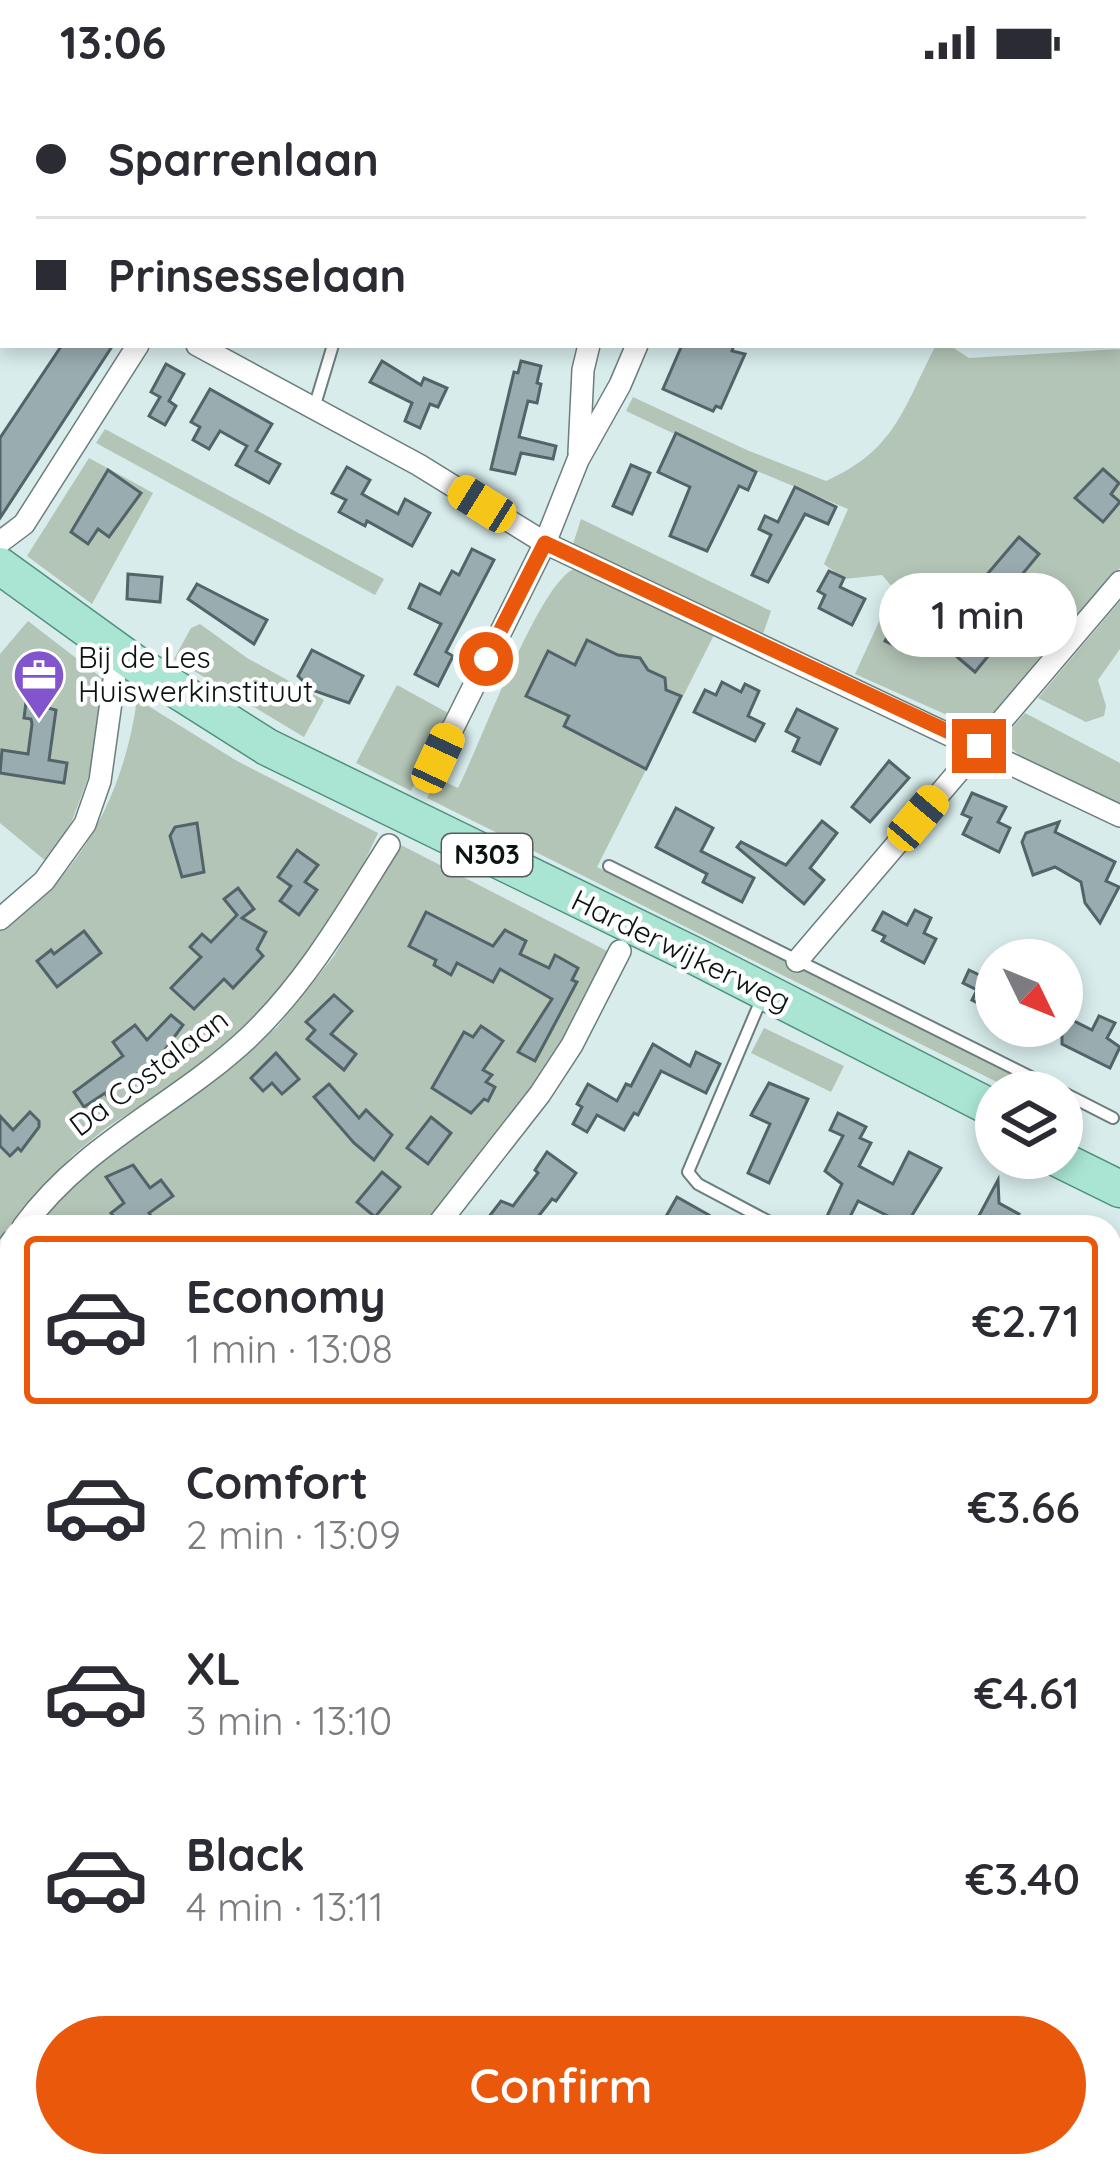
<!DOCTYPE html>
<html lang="en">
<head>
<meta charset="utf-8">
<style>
  body { margin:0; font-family:Quicksand,sans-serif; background:#f2f2f3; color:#2b2b33; height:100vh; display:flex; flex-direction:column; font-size:45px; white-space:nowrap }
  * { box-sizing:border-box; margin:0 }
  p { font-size:39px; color:#7c7c81 }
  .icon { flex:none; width:66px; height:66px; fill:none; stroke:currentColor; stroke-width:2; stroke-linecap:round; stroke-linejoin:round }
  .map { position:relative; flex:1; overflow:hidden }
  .sheet { position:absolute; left:0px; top:1131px; width:1122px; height:963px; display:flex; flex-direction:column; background:#fff; border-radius:36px 36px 0 0; box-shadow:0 6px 18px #0003 }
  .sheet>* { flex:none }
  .banner { position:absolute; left:0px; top:0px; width:1122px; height:264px; box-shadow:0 6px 18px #0003; display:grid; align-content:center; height:264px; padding:0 36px; background:#fff }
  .needle { width:78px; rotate:133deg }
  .tools { position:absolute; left:975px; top:855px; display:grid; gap:24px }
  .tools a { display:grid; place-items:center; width:108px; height:108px; border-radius:50%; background:#fff; box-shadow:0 6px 18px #0003; font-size:60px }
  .end { position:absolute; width:54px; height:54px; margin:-27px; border:15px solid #ea580c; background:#fff; box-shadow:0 0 0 6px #fff }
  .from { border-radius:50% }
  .bubble { position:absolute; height:84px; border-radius:42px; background:#fff; box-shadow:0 6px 18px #0003; font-size:39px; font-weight:600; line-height:84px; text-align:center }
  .car { position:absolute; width:36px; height:72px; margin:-36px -18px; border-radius:15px; box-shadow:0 0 9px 3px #0007; background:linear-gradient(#f5c518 24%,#345 0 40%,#f5c518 0 76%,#345 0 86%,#f5c518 0) }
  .banner b { display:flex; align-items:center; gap:42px; height:114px; font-size:45px }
  .banner b+b { border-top:3px solid #e1e1e2 }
  .banner i { width:30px; height:30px; background:#2b2b33 }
  ul { padding:21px 0 0; list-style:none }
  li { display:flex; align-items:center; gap:36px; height:168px; margin:0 24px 18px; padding:0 12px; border:6px solid transparent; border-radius:12px }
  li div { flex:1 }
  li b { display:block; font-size:45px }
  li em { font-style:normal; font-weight:600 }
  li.current { border-color:#ea580c }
  li>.icon { width:108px; height:108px; stroke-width:1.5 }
  .primary-button { display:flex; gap:24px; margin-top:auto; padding:24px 36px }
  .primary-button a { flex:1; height:138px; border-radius:72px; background:#ea580c; color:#fff; font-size:48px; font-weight:600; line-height:138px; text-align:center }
  .status { display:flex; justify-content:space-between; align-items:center; height:84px; padding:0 60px; background:#fff; direction:ltr }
  .status svg { height:33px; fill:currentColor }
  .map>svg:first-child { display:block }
  .green { fill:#b3c5b6 }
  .building { fill:#99acb0; stroke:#536469; stroke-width:3 }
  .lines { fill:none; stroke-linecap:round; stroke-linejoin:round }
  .lane-casing { stroke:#6b7e7d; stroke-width:14 }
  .street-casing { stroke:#6b7e7d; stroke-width:24 }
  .primary-casing { stroke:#4e907c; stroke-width:39 }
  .lane { stroke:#fff; stroke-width:10 }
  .street { stroke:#fff; stroke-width:21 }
  .primary { stroke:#aae5d3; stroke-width:36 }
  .route { stroke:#ea580c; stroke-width:15 }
  .labels { text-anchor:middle; stroke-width:9; stroke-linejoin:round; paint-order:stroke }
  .shield { fill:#fff; stroke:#555a5a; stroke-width:3 }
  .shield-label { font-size:27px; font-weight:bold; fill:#0c1313 }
  .poi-label { font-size:30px; fill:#0c1313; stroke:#fff; text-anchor:start }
  .street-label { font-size:30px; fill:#0c1313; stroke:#fff }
</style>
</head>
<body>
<div class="status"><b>13:06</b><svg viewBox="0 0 49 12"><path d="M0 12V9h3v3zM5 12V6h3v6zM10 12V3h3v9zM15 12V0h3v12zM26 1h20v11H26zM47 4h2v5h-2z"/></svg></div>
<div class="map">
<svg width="1120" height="2092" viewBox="0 0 1120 2092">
  <rect width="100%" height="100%" fill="#d7eceb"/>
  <!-- green -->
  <g class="green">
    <path d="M936,261h13l20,13 151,-9v219l-137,163 -128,-57 39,-85 -12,-14 -38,4 -20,-15 24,-55 -127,-53 -95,-45 7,-14 116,54 77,30c70,-31 77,-73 110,-136z"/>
    <polygon points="105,345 384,495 375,511 96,359"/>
    <polygon points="89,374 153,409 92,520 27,472"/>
    <polygon points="581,435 771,527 763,550 573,460"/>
    <path d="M574,485l140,66 -117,232 450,225h-30l-590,-294 10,-20 21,10c21,-41 81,-205 116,-219z"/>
    <polygon points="1120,517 1120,565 1098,596 1106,622 1104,632 1086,638 1038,614"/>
    <polygon points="28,537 102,594 98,667 72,737 47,778 0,739 0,570"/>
    <polygon points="200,540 247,574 324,616 304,653 174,575 191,544"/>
    <polygon points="397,601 450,630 411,707 356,679"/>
    <path d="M137,615l100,62 141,72 -21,45 -54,83 -43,51 -59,54 -95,62 -33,27 -73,84v-310c80,-48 125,-138 137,-230z"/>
    <polygon points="1025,629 1120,679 1120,721 1019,671 1002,656"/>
    <polygon points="399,760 611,869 565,960 427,1143 34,1143 89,1081 198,1007 277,943 334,872"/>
    <polygon points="764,944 844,982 831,1008 751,969"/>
    <polygon points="12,1173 12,1319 0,1312 0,1190"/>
    <polygon points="0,1334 12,1340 12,1645 0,1638"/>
    <polygon points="0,1942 12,1949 12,2082 438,2082 514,2092 0,2092"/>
    <polygon points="1120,2068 1120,2092 909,2092 1023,2082 1110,2082 1110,2069"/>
  </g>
  <!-- building -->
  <g class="building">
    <polygon points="62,261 113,261 0,434 0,354"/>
    <polygon points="682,261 734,261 732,267 745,270 721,324 716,322 713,327 663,305"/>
    <polygon points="382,277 421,301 424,294 447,304 438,323 430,320 420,344 405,337 412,319 370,298"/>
    <polygon points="521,277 541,282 537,299 541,300 537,319 528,317 519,353 556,362 553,375 521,369 515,390 491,385 514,288 518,289"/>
    <polygon points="166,280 184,290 169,317 176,322 165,341 149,332 160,313 151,308"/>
    <polygon points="210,305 272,340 256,367 280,380 269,399 236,381 247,362 220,347 209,365 193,356 200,343 191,338"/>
    <polygon points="676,349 756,388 748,406 739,402 707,467 670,452 690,403 658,388"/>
    <polygon points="631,381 650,389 632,430 613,422"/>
    <polygon points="347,383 370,396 362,410 398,430 405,415 430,429 412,462 367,437 365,442 339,428 346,416 332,409"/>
    <polygon points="1103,385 1119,399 1111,410 1120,418 1103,438 1075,414"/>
    <polygon points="108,386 141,409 109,453 98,445 88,460 71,448"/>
    <polygon points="795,403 836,423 828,440 805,430 768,498 752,491 771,451 759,445 765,432 778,438"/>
    <polygon points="1019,453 1039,470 1015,499 1025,507 992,545 1003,554 975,588 955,571 982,538 973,530 990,511 978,501"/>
    <polygon points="472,465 494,476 446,568 453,572 438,602 415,590 441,540 409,524 420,500 440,510 452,487 459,491"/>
    <polygon points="829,487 844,494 840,503 865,515 852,541 819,524 825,511 818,507"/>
    <polygon points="128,490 162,493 160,518 127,515"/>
    <polygon points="197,500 267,536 254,560 188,515"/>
    <polygon points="913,535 927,542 913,570 885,557 896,536 910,542"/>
    <polygon points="587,556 618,571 640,574 648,586 665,594 666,606 681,612 646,685 564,642 569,632 526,612 548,567 575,581"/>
    <polygon points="312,566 363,592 349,619 312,606 298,592"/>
    <polygon points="722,598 741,608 745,600 759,607 748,632 764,640 755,657 694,628 705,606 716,611"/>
    <polygon points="26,618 56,626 49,676 67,679 64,699 0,689 2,666 28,670 32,640 31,635 24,634"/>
    <polygon points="797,625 837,645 820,680 793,667 799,654 786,647"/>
    <polygon points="889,677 909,694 870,738 852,723"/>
    <polygon points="972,709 1006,723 998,738 1010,744 999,768 963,750 971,734 962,730"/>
    <polygon points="676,724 713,744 701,767 754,794 742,818 703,798 707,790 656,763"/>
    <polygon points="822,737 837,749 810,784 824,796 804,820 737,763 741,758 786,781"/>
    <polygon points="1059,738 1055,748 1115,778 1106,797 1119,803 1100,839 1085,819 1081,798 1055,783 1033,791 1022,758 1026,749"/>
    <polygon points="197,739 204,788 182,793 170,752 175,743"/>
    <polygon points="297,766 318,781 305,798 317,806 299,831 280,817 291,802 278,793"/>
    <polygon points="238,804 254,825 242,834 266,848 257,865 263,872 233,904 224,895 194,925 171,904 201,873 190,863 202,850 211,858 237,831 224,815"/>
    <polygon points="915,826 931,834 924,849 936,855 924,879 882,857 885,852 873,846 883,828 907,841"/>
    <polygon points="426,828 493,862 505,846 526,857 520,870 549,884 555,871 578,884 572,896 577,898 535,977 518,968 552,915 500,885 493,898 457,879 451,891 434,881 436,876 409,862"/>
    <polygon points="84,847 101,869 57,903 37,877 51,866 54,870"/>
    <polygon points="969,886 996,899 996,928 972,916 977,906 963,899"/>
    <polygon points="334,911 352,927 331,950 356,970 344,986 307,955 315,946 306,938"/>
    <polygon points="171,931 183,941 159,974 107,1012 105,1009 84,1023 74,1008 123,972 113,958 135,941 147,956"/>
    <polygon points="1062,931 1092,946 1099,932 1115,939 1107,954 1120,963 1110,984 1062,960"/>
    <polygon points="481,942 503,957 483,986 492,991 486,998 495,1003 488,1017 484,1015 471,1029 432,1004 464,948 473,953"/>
    <polygon points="653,960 690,982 696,968 720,980 706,1009 661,987 638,1031 634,1029 624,1046 597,1031 587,1048 573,1040 582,1023 577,1020 588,1000 617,1017 626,1000 631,1002"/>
    <polygon points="276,969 299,995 282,1010 272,999 263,1007 251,994"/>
    <polygon points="769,999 808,1015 769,1099 748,1089 770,1040 751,1031"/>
    <polygon points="329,1000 359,1034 366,1026 392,1051 374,1076 354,1059 314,1013"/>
    <polygon points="30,1028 39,1037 39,1043 21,1067 18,1064 10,1072 0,1062 0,1032 13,1046"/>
    <polygon points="838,1029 866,1043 860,1054 871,1059 859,1082 893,1100 909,1068 941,1084 906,1141 858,1117 845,1143 822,1143 842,1100 825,1087 843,1052 830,1046"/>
    <polygon points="431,1033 451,1049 428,1080 407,1064"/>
    <polygon points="547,1068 576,1089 556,1117 552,1115 530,1143 481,1143 501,1117 513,1122 538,1089 535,1086"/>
    <polygon points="133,1081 150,1104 161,1096 173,1112 149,1129 159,1143 121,1143 111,1129 124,1119 106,1093"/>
    <polygon points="382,1088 400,1103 375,1133 357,1118"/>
    <polygon points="998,1096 999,1119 1019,1130 1013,1143 973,1143"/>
    <polygon points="677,1113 709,1131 703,1143 660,1143"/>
  </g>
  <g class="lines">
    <!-- lane casing -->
    <g class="lane-casing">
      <g id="lane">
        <polyline points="314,324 333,261"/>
        <polyline points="609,782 1061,1008"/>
        <polyline points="758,923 688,1088 698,1100 779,1143"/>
        <polyline points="1062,1008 1113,1034"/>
      </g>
    </g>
    <!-- street casing -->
    <g class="street-casing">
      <g id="street">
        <polyline points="209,0 209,3"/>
        <polyline points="653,3 654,0"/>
        <polyline points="0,11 3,14"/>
        <polyline points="1119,79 1120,79"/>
        <polyline points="0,104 3,91"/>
        <polyline points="1119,248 1120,248"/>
        <polyline points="197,261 419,381 545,459 1120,732"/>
        <polyline points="579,369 583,286 589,261"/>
        <polyline points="0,458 24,440 138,261"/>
        <polyline points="438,674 545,459 578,376 620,301 637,261"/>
        <polyline points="0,835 44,797 85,740 100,697 116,582"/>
        <polyline points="797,877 1120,498"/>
        <path d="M23,1143c61,-84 151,-120 225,-189 59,-56 98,-125 141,-193"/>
        <polyline points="436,1143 540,1010 572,961 620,867"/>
        <polyline points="0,1174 12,1157"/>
        <polyline points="0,1320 12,1326"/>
        <polyline points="1110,1555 1120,1529"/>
        <polyline points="0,1644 12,1651"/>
        <polyline points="1110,1861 1120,1863"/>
        <polyline points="0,1931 12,1937"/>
        <polyline points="1110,2062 1120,2061"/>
        <polyline points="508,2082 611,2090 760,2092"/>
        <polyline points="802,2092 914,2082"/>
      </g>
    </g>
    <!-- primary casing -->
    <g class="primary-casing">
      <g id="primary">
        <polyline points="0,482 133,578 267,663 693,871 996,1026"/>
        <polyline points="1057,1074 1120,1105"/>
      </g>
    </g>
    <!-- lane -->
    <use href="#lane" class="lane"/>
    <!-- street -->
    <use href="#street" class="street"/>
    <!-- primary -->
    <use href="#primary" class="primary"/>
  </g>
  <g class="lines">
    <!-- route -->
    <polyline class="route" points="486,575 545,459 979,662"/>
  </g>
  <!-- icons -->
  <defs>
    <g id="office-pin" transform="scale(2.7)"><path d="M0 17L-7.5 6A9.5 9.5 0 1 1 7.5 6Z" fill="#8254cd" stroke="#fff"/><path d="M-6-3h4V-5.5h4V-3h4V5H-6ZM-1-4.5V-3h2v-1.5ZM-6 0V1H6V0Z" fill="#fff"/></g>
  </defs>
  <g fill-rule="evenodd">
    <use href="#office-pin" x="39" y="591"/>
  </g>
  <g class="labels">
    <!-- shield labels -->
    <rect class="shield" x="442" y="750" width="90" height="42" rx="9"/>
    <g class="shield-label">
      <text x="487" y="780">N303</text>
    </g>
    <!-- poi labels -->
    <g class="poi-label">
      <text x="78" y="584">Bij de Les<tspan x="78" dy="34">Huiswerkinstituut</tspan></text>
    </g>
    <!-- street labels -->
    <g class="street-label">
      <text transform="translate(681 867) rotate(26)" y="10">Harderwijkerweg</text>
      <text transform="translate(149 989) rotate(-37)" y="10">Da Costalaan</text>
    </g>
  </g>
</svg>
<div class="tools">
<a><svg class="needle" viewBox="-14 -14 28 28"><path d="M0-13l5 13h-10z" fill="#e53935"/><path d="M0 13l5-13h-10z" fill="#7c7c81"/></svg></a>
<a><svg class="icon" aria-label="layers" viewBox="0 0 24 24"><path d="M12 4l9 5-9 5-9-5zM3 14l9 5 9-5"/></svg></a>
</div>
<i class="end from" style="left:486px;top:575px"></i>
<i class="end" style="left:979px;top:662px"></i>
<div class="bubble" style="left:879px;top:489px;width:198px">1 min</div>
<i class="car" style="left:482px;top:420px;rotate:302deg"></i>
<i class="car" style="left:438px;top:674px;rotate:25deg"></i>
<i class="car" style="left:918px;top:734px;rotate:40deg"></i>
<div class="banner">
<b><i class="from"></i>Sparrenlaan</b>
<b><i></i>Prinsesselaan</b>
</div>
<section class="sheet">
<ul>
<li class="current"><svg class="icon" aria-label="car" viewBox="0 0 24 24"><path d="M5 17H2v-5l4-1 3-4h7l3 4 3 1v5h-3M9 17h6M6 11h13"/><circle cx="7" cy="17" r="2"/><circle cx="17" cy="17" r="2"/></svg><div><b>Economy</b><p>1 min · 13:08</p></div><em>€2.71</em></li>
<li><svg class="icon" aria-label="car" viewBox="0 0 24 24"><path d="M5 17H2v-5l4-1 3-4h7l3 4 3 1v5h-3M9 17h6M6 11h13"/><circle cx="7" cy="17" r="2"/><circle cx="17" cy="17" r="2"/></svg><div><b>Comfort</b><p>2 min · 13:09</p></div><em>€3.66</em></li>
<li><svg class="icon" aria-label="car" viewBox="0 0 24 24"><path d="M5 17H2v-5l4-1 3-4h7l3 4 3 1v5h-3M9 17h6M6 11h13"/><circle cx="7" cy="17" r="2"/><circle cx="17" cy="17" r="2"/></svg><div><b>XL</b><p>3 min · 13:10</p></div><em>€4.61</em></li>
<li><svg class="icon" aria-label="car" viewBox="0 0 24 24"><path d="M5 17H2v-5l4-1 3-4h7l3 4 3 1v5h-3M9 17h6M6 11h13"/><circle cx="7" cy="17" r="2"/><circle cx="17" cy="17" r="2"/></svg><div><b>Black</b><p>4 min · 13:11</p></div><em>€3.40</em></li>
</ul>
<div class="primary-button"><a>Confirm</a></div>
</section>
</div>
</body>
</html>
